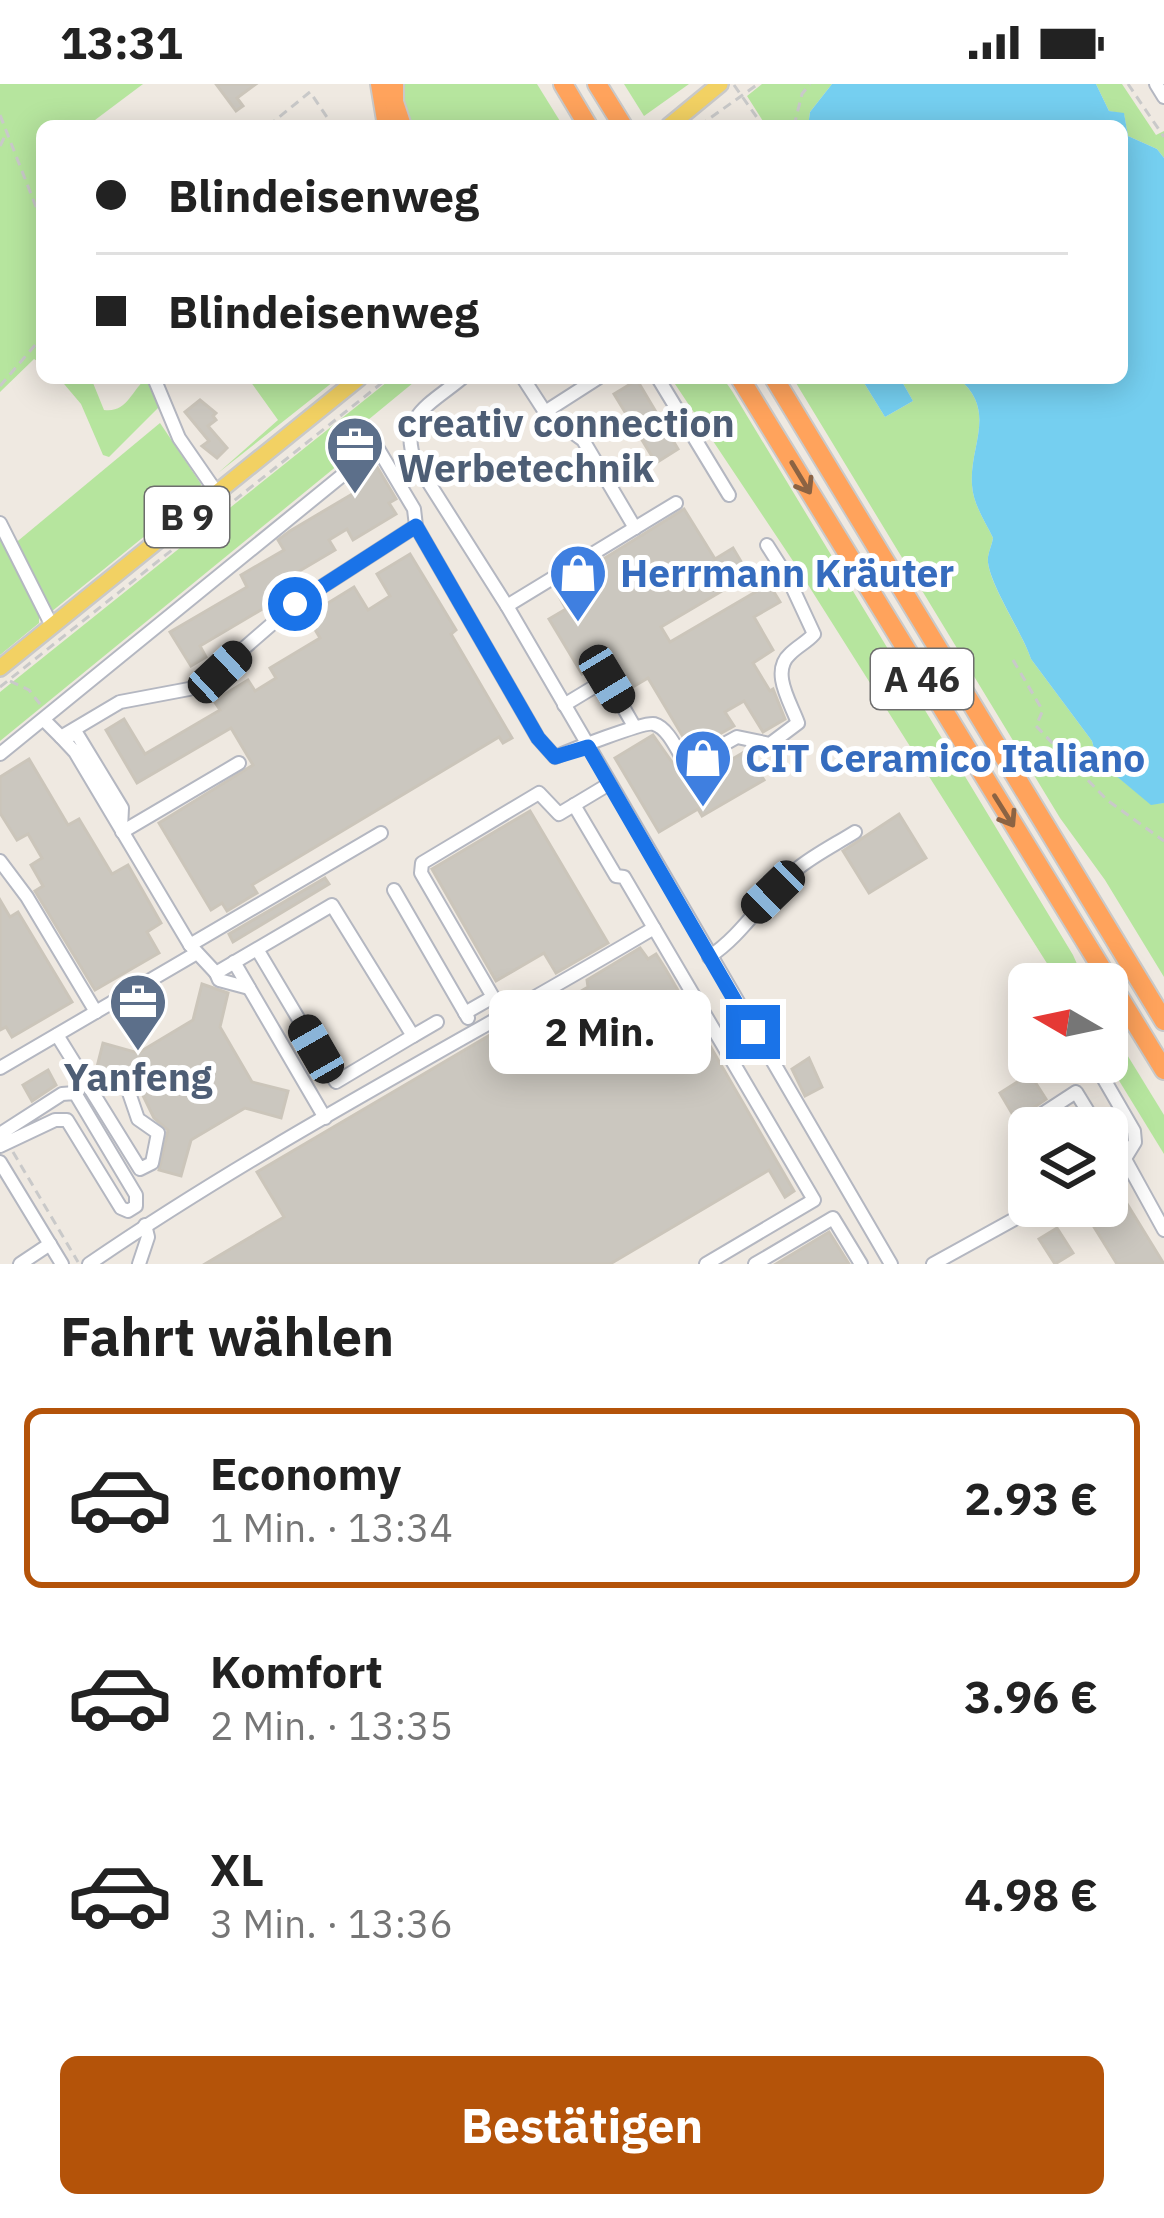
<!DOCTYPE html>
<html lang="de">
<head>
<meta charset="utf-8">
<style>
  body { margin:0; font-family:"IBM Plex Sans",sans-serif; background:#f2f2f2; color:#222; height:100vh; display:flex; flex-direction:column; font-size:45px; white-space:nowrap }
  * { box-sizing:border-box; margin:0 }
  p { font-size:39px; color:#767676 }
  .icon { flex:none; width:66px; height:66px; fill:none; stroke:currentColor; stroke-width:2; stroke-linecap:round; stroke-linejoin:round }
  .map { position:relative; height:1180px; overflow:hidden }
  .details { display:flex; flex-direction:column; background:#fff; flex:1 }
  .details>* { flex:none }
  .guide { position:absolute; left:36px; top:36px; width:1092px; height:264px; border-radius:18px; box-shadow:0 6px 30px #0003; display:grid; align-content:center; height:264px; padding:0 60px; background:#fff }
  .needle { width:78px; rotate:279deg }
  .buttons { position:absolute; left:1008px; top:879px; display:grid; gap:24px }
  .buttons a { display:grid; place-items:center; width:120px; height:120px; border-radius:18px; background:#fff; box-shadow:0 6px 30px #0003; font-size:60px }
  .end { position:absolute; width:54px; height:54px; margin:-27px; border:15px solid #1a73e8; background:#fff; box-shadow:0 0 0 6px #fff }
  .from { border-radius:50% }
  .bubble { position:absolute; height:84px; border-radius:18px; background:#fff; box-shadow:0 6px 30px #0003; font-size:39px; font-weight:800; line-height:84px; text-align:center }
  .car { position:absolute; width:36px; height:72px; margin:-36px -18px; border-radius:15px; box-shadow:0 0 9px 3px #0007; background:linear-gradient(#222 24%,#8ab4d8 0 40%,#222 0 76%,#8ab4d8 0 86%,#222 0) }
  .guide b { display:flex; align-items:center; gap:42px; height:114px; font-size:45px }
  .guide b+b { border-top:3px solid #e0e0e0 }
  .guide i { width:30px; height:30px; background:#222 }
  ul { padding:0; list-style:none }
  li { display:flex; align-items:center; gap:36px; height:180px; margin:0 24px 18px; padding:0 36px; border:6px solid transparent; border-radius:18px }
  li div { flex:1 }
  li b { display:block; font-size:45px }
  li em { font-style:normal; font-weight:800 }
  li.on { border-color:#b45309 }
  li>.icon { width:108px; height:108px; stroke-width:1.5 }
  h2 { padding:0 60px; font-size:54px; line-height:144px }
  .primary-button { display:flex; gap:24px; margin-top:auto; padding:24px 60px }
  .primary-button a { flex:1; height:138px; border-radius:18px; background:#b45309; color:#fff; font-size:48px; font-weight:800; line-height:138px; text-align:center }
  .status { display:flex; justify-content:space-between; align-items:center; height:84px; padding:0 60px; background:#fff; direction:ltr }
  .status svg { height:33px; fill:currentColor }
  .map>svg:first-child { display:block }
  .green { fill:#b6e59e }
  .water { fill:#75cff0 }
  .building { fill:#cbc7bf; stroke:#cbc5ba; stroke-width:3 }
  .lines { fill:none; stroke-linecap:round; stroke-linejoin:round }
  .minor-casing { stroke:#b4b7c1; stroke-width:16 }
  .major-casing { stroke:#c9c9c9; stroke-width:20 }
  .highway-casing { stroke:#c9c9c9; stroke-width:22 }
  .path { stroke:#c9c9c9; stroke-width:3; stroke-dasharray:9 6; stroke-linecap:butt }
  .minor { stroke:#fff; stroke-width:12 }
  .major { stroke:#f2d163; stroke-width:15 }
  .highway { stroke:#ffa35c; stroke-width:18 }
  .oneway { stroke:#8c6343 }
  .route { stroke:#1a73e8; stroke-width:15 }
  .labels { text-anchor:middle; stroke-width:10; stroke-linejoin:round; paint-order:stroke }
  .shield { fill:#fff; stroke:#6d6d6d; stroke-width:3 }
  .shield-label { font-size:36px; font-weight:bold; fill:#2e2e2e }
  .service-label { font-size:39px; font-weight:bold; fill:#4e5e75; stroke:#fff; text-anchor:start }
  .shop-label { font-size:39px; font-weight:bold; fill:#366cbe; stroke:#fff; text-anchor:start }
</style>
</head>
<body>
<div class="status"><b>13:31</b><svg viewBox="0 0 49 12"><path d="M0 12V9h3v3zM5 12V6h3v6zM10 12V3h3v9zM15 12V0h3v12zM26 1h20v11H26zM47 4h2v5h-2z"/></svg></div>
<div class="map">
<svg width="1164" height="1180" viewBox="0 0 1164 1180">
  <rect width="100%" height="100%" fill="#efe9e1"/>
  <!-- green -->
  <g class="green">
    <polygon points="0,0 143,0 87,42 42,42 42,280 34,275 0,308"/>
    <polygon points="403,0 537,0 563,42 410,42 402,17"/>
    <polygon points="624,0 689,0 644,32"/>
    <polygon points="762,0 832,0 810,28 808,42 766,42 747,12"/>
    <polygon points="1096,0 1122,0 1156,51 1164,47 1164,74 1157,65 1128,52 1124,30 1109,27"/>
    <path d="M59,294h32l13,32c24,3 27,-20 43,-32l12,29 -50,50 -6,-2 -22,-51z"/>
    <polygon points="248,294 338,294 218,389 278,336"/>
    <polygon points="392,294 419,294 368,336 376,350 0,657 0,608"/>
    <polygon points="671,294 723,294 732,307 1073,871 1086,900 1060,900 793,477"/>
    <path d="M793,294h68l24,39 28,-16 -13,-23h58c40,33 11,67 14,107 1,19 13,36 21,53 -1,7 -4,12 -5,19 -3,22 36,78 43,102l61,82 5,19 54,44 13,-1v174l-59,-97 -45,-62z"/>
    <polygon points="160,339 201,400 199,408 51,528 13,461"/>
    <polygon points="0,442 39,529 39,539 0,571"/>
    <polygon points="1107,938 1164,1031 1164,1070 1107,977"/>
  </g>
  <!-- water -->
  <g class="water">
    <path d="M832,0h264l13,27 15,2 4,23 29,13 7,9v645l-13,2 -54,-45 -5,-19 -61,-82c-7,-24 -46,-81 -43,-102 1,-7 4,-12 5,-19 -8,-17 -20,-34 -21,-53 -3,-40 26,-74 -14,-107h164v-252h-314l2,-14z"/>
    <polygon points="861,294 900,294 913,317 885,333"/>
  </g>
  <!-- building -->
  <g class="building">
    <polygon points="216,0 256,0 237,14 243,22 236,27"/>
    <polygon points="637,296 678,365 656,379 614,310"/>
    <polygon points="200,316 216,329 213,332 216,336 208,342 227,364 217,374 202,362 209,357 185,328"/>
    <polygon points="376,381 396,415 389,419 396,430 353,456 347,445 329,456 335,466 269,505 276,517 200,562 206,573 191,582 170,548 247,503 241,491 284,466 278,456 290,447 354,409 348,400"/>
    <polygon points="684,425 715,475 733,464 749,491 661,543 670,558 769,500 780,518 754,533 773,566 753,579 770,607 773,605 785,635 763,648 744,617 725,628 734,642 691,666 648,594 626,607 607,575 582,590 549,535 566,525 555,505"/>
    <polygon points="410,470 456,546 451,550 512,654 503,659 499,653 252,801 257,809 227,827 222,819 211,826 159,739 253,681 231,644 137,699 106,646 124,635 145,670 220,626 214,617 248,596 255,607 276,594 270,584 320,554 307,532 354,503 368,526 390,512 377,490"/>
    <polygon points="653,651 688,701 746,667 764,696 702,732 698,725 659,748 615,674"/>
    <polygon points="29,675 68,741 79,735 112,790 128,781 161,839 147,848 159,869 95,906 35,807 43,802 31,781 42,774 28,750 17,756 0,729 0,693"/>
    <polygon points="530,727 608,859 556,889 544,869 496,897 432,785"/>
    <polygon points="899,730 926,774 869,809 843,767"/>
    <polygon points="325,794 329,800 233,858 229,850"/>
    <polygon points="0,816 10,833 18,828 72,918 12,953 6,943 0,946"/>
    <polygon points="640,864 648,875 656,870 665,884 794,1107 785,1113 769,1086 610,1180 205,1180 284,1133 257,1088 519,934 545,979 571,963 549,926 588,903 587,896"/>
    <polygon points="202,900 228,909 220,943 252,998 288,1007 281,1034 245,1024 191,1056 181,1092 159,1086 168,1046 154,1034 134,993 97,983 103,959 138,969 193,936"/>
    <polygon points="809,974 822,1003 805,1012 792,985"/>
    <polygon points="48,986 56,1001 32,1017 23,1001"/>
    <polygon points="1030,990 1046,1015 1016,1036 1000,1009"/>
    <polygon points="1107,1092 1110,1092 1164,1180 1117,1180 1081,1122 1107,1122"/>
    <polygon points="1057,1144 1073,1169 1055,1180 1039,1155"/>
    <polygon points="829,1148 849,1180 776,1180"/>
  </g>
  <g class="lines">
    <!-- minor casing -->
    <g class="minor-casing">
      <g id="minor">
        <polyline points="1156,0 1164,13"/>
        <polyline points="154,294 179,354 217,409"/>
        <path d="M462,294c-31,26 -64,38 -47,83l92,145 384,658"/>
        <polyline points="523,294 545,328 583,356 635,444"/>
        <polyline points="658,294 729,411"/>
        <polyline points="545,328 598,294"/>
        <polyline points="0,439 52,542"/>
        <path d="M416,442l122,212 17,19c14,-6 89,-36 99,-33 14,4 23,26 30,37l6,2 47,-26 33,7 28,-21c-7,-20 -28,-51 -8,-69 8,-8 17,-12 24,-20l-26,-56 -21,-33"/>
        <polyline points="507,522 676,419"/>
        <polyline points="564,621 607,595 634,642"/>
        <path d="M0,670c125,-103 251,-205 377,-307l37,62 2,17 -121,78 -90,78 -16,7 -69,13 -59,35 -18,-18"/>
        <polyline points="574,721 616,792 624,793 654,844"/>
        <polyline points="121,745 122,724 77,650 61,653 75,668 190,861 216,889 332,821 413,952 336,998 257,865"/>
        <polyline points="122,748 239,679"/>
        <polyline points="0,777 27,813 96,928"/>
        <polyline points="394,806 468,934"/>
        <polyline points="190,861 381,749"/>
        <path d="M709,873c35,-23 55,-61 88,-88 17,-14 39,-25 58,-37"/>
        <polyline points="234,878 325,1034"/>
        <polyline points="216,889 219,896 249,904"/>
        <polyline points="1044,893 1048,900"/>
        <polyline points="465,929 493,913 421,789 422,779 539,709 559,730 609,700"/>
        <polyline points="57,951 140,1085 152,1079 158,1049 138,1035 126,1000 81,991"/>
        <polyline points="413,952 437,938"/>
        <polyline points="1094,978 1134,1047 1135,1058 1124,1076"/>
        <polyline points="0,984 195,870"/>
        <polyline points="1034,1044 1030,1038 1076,1008 1098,1044"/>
        <polyline points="0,1050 62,1010 75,1009 136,1111 136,1122 128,1127 121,1124 67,1036 55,1036 0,1062"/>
        <polyline points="1107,1059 1118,1076"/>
        <polyline points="0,1078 62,1180"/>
        <polyline points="1107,1082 1121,1074 1126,1077 1164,1146"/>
        <polyline points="20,1180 50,1160"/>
        <path d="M89,1180c181,-124 377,-224 565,-336l160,272 -108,64"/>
        <polyline points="139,1180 148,1153 145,1141"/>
        <polyline points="755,1180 833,1134 861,1180"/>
        <polyline points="933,1180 1038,1122"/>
      </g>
    </g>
    <!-- major casing -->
    <g class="major-casing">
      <g id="major">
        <polyline points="669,42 720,0"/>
        <polyline points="0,584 359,294"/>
      </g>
    </g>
    <!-- highway casing -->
    <g class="highway-casing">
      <g id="highway">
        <polyline points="380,0 387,42"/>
        <polyline points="394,0 394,18 402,42"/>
        <polyline points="563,0 588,42"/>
        <polyline points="597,0 623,42"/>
        <polyline points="740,294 1164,986"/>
        <polyline points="774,294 1164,937"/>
      </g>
    </g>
    <!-- path -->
    <g class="path">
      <polyline points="1128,0 1164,53"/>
      <polyline points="734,1 763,42"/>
      <polyline points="0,31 42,138"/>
      <polyline points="268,42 310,8 333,42"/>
      <polyline points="699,42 758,0"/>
      <polyline points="794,42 802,10 810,0"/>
      <polyline points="0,62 6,50"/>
      <polyline points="0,302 42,253"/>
      <polyline points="1013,576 1040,622 1042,628 1036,642 1107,716 1164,757"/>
      <polyline points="10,597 29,606 40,620"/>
      <polyline points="0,603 388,294"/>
      <polyline points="13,1068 78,1178"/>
    </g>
    <!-- minor -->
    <use href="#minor" class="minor"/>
    <!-- major -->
    <use href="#major" class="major"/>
    <!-- highway -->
    <use href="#highway" class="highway"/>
  </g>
  <!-- one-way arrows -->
  <defs><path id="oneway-shaft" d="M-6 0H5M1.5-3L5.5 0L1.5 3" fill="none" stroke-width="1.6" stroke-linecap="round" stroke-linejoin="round" transform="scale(3)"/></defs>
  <g class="oneway">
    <use href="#oneway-shaft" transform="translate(801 394) rotate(59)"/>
    <use href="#oneway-shaft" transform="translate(1004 727) rotate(58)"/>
  </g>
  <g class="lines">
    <!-- route -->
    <polyline class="route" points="295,520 416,442 538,654 555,673 588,663 753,948"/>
  </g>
  <!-- icons -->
  <defs>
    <g id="office-pin" transform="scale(3)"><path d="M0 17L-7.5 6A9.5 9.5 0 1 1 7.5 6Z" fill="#5c6f8a" stroke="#fff"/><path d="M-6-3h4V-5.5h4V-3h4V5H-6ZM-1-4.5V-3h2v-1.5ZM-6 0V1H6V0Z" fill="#fff"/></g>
    <g id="shop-pin" transform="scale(3)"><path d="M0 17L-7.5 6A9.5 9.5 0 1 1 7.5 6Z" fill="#3f7fe0" stroke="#fff"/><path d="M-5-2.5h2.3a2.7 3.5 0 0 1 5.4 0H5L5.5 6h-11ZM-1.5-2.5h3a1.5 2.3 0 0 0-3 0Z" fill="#fff"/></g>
  </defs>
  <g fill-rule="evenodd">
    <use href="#office-pin" x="355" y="361"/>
    <use href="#shop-pin" x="578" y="489"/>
    <use href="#shop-pin" x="703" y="674"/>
    <use href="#office-pin" x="138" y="918"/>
  </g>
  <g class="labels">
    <!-- shield labels -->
    <g class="shield">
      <rect x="145" y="403" width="84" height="60" rx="9"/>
      <rect x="871" y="565" width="102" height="60" rx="9"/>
    </g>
    <g class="shield-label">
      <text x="187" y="446">B 9</text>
      <text x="922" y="608">A 46</text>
    </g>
    <!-- service labels -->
    <g class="service-label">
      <text x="397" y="353">creativ connection<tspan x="397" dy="45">Werbetechnik</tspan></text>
      <text x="138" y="1007" text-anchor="middle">Yanfeng</text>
    </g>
    <!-- shop labels -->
    <g class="shop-label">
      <text x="620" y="503">Herrmann Kräuter</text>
      <text x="745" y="688">CIT Ceramico Italiano</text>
    </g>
  </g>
</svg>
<div class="buttons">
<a><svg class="needle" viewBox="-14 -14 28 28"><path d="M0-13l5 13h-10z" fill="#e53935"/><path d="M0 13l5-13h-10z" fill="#767676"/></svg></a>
<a><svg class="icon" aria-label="layers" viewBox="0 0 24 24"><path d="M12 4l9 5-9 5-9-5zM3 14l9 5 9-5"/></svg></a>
</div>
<i class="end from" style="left:295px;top:520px"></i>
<i class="end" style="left:753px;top:948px"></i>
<div class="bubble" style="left:489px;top:906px;width:222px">2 Min.</div>
<i class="car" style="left:220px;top:588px;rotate:47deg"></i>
<i class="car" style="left:607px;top:595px;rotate:149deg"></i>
<i class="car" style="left:773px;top:808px;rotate:226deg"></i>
<i class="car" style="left:316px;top:965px;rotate:330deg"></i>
<div class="guide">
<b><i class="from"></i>Blindeisenweg</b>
<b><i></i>Blindeisenweg</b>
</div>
</div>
<section class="details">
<h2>Fahrt wählen</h2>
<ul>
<li class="on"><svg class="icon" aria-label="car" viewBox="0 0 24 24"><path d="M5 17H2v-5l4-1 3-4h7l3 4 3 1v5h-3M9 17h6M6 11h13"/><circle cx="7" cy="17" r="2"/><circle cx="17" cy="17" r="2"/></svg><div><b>Economy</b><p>1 Min. · 13:34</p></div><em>2.93 €</em></li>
<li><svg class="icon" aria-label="car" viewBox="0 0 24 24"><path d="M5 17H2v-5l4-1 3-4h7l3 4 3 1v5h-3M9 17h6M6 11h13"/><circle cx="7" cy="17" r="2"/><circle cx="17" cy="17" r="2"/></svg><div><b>Komfort</b><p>2 Min. · 13:35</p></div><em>3.96 €</em></li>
<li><svg class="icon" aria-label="car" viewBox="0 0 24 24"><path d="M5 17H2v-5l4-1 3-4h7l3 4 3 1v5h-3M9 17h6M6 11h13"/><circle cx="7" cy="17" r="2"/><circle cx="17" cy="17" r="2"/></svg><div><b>XL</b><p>3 Min. · 13:36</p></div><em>4.98 €</em></li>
</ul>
<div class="primary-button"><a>Bestätigen</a></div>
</section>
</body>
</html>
